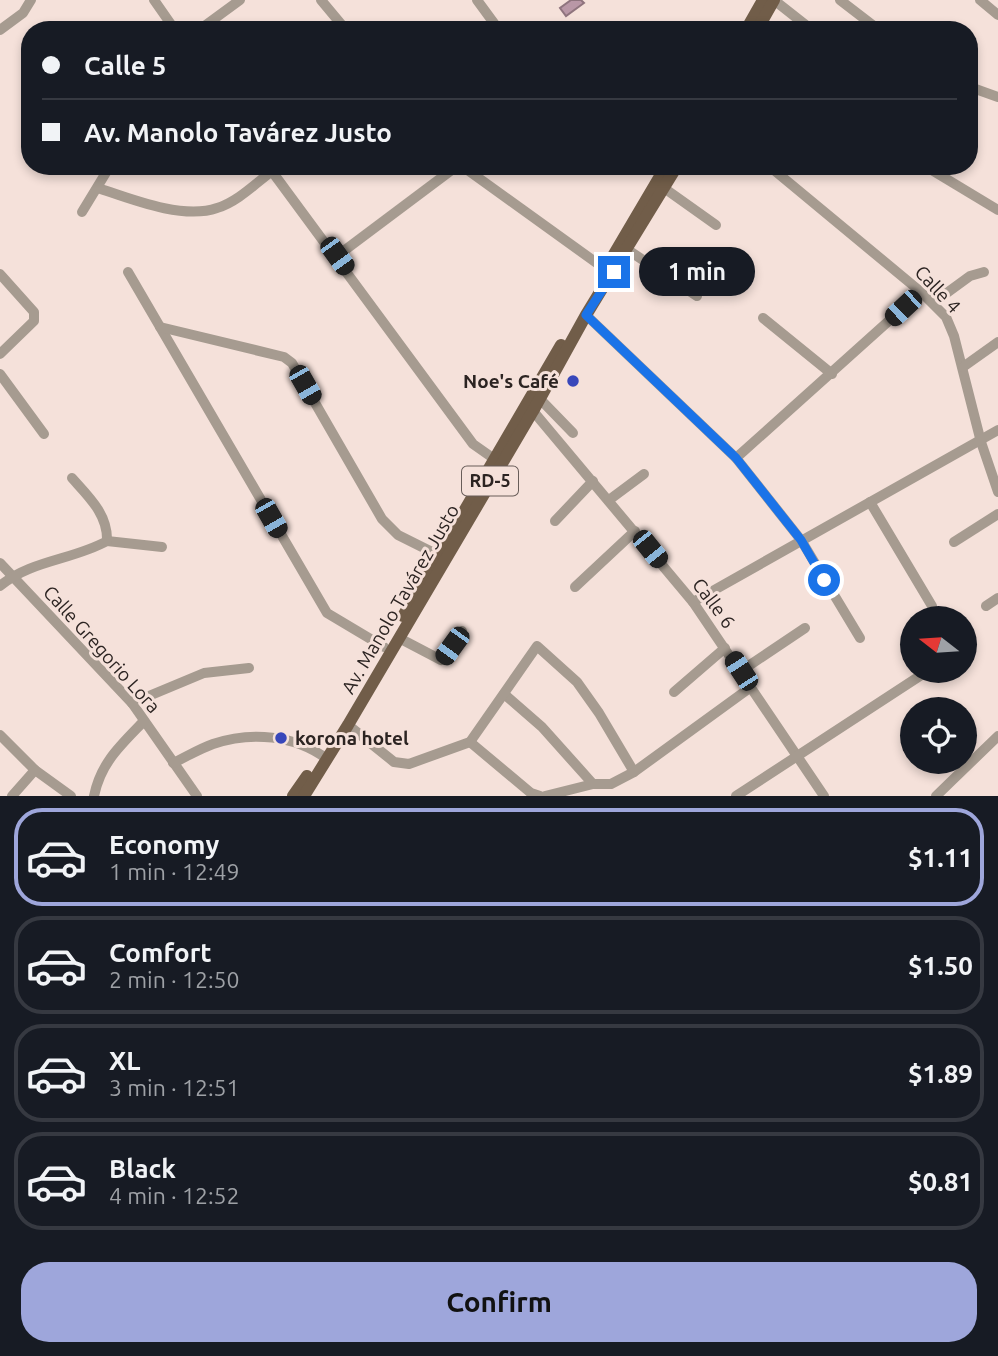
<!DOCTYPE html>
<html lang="en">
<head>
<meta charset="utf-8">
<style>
  body { margin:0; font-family:Ubuntu,sans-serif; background:#242831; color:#f1f3f6; height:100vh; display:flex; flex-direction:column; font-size:26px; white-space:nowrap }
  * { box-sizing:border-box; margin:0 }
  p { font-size:23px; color:#9ea1a6 }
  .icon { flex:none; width:38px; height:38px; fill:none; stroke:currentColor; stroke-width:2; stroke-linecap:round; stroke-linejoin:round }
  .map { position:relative; height:796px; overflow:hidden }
  .side { display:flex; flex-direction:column; background:#171b24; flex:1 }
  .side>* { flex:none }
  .hud { position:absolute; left:21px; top:21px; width:957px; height:154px; border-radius:28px; box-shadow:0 4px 10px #0003; display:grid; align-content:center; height:154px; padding:0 21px; background:#171b24 }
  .needle { width:46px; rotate:287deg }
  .controls { position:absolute; left:900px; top:606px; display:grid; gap:14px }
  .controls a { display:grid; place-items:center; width:77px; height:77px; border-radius:50%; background:#171b24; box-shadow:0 4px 10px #0003; font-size:35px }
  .end { position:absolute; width:32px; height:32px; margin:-16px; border:9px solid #1a73e8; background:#fff; box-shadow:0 0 0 4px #fff }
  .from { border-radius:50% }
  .bubble { position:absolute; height:49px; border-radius:24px; background:#171b24; box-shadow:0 4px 10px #0003; font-size:23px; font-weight:700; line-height:49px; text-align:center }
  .car { position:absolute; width:21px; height:42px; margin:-21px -10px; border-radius:9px; box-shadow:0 0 5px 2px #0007; background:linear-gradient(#222 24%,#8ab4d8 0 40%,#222 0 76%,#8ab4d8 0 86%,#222 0) }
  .hud b { display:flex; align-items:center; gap:24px; height:66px; font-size:26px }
  .hud b+b { border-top:2px solid #363941 }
  .hud i { width:18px; height:18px; background:#f1f3f6 }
  ul { padding:12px 0 0; list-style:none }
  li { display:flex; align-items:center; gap:21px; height:98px; margin:0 14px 10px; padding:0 7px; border:4px solid #363941; border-radius:28px }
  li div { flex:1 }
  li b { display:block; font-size:26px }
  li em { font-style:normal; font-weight:700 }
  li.on { border-color:#9ea6db }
  li>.icon { width:63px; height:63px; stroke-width:1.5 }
  .button { display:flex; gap:14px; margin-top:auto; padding:14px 21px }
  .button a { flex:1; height:80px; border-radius:28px; background:#9ea6db; color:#111; font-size:28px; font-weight:700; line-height:80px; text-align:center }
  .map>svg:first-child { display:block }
  .water { fill:#b997a6; stroke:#8f747e; stroke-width:2 }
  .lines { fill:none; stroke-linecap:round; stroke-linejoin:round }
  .minor { stroke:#a69b90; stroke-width:10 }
  .major { stroke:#715d49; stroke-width:12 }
  .route { stroke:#1a73e8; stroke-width:9 }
  .poi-dot { fill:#3847ba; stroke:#f5e1da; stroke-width:2.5 }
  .labels { text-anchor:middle; stroke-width:6; stroke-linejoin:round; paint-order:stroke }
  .shield { fill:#f5e1da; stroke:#685d59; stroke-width:2 }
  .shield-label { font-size:18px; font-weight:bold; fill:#2c2422 }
  .street-label { font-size:19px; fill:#2c2422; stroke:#f5e1da }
  .poi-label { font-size:19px; font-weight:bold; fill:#2c2422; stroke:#f5e1da; text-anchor:end }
</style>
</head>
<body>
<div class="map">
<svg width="998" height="796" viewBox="0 0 998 796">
  <rect width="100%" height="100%" fill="#f5e1da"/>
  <!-- water -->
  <polygon class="water" points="571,0 581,0 584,3 566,16 560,8"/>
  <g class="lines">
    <!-- minor -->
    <g class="minor">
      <polyline points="154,0 175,30"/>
      <polyline points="321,0 346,30"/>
      <polyline points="477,0 499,30"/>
      <polyline points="774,0 812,30"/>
      <polyline points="840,0 879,30"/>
      <polyline points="980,0 998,15"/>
      <polyline points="0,30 23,13 31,0"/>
      <polyline points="199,30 240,0"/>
      <polyline points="970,87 998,97"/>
      <polyline points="268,166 473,444 500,463"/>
      <polyline points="462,166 605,269"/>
      <polyline points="769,166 921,292 946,317 954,336 981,442 998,492"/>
      <polyline points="925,166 998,210"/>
      <path d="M98,188c33,11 85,32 119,20 20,-6 38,-24 55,-37"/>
      <polyline points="664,188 716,225"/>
      <polyline points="82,212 110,166"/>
      <polyline points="628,250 697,296"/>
      <polyline points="337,256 457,166"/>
      <polyline points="128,272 327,613 384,647"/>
      <polyline points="0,274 34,312 34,321 0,354"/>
      <polyline points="933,303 970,276 984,272"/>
      <polyline points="586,315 736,458 801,540 860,638"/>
      <polyline points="763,318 832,374"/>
      <polyline points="160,327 284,357 292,363 382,519 398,535 438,555"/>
      <polyline points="963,367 998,342"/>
      <polyline points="0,374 44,434"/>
      <polyline points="540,399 573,433"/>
      <polyline points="533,411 693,602 824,796"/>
      <polyline points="736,458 921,292"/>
      <polyline points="609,500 644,474"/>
      <polyline points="870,502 932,606"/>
      <polyline points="555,521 593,481"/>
      <polyline points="107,541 162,547"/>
      <polyline points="954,542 998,514"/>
      <polyline points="0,563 132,703 197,796"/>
      <path d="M0,586c31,-26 73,-26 107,-45 1,-27 -19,-45 -35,-63"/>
      <polyline points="575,587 635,531"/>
      <polyline points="693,602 998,430"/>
      <polyline points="986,606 998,598"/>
      <polyline points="399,638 441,660 462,631"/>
      <polyline points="741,671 805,628"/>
      <polyline points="674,692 725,648"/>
      <polyline points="504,694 542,727 593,784"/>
      <polyline points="132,703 204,673 249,668"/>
      <polyline points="348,725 394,762 409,764 470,742 537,646 577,682 599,713 634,772"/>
      <polyline points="0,735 35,770 71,796"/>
      <polyline points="470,742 531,793 540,796"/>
      <path d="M173,763c13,-6 26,-14 40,-19 38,-13 82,-9 114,15"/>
      <polyline points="12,796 35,770"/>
      <path d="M94,796c7,-34 27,-51 50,-75"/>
      <polyline points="545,796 593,784 611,784 634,772 751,687"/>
      <polyline points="736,796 929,670"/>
      <polyline points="936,796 998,736"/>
    </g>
    <!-- major -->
    <g class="major">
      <polyline points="746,30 763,0"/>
      <polyline points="757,30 774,0"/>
      <polyline points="600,278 666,166"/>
      <polyline points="403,616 561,345"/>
      <polyline points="293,796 307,776"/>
      <polyline points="304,796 348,725 533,411 586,315 677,166"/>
    </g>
  </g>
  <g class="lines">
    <!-- route -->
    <polyline class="route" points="614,272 586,315 736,458 801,540 824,580"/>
  </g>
  <!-- markers -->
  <g class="poi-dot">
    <circle cx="573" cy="381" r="7"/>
    <circle cx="281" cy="738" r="7"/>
  </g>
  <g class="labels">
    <!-- shield labels -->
    <rect class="shield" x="462" y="466.5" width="56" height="29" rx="5"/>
    <g class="shield-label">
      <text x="490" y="487">RD-5</text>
    </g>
    <!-- street labels -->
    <g class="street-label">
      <text transform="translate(938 289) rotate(47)" y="7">Calle 4</text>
      <text transform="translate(400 599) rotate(-60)" y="7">Av. Manolo Tavárez Justo</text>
      <text transform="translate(714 603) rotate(53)" y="7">Calle 6</text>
      <text transform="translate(102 649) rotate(48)" y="7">Calle Gregorio Lora</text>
    </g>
    <!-- poi labels -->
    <g class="poi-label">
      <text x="559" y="388">Noe's Café</text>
      <text x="295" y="745" text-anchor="start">korona hotel</text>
    </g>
  </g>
</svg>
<div class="controls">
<a><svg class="needle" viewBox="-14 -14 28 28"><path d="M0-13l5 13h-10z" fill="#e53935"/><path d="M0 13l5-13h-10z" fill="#9ea1a6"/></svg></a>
<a><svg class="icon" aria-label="locate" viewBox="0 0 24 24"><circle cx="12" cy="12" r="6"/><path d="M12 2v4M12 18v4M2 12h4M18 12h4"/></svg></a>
</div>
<i class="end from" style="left:824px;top:580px"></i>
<i class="end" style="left:614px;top:272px"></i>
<div class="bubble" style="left:639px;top:247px;width:116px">1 min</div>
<i class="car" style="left:337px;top:256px;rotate:144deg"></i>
<i class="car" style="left:903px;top:308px;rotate:227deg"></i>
<i class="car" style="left:305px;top:385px;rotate:150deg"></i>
<i class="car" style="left:271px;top:518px;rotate:150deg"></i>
<i class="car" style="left:650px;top:549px;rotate:141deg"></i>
<i class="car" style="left:452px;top:646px;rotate:216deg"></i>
<i class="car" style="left:741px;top:671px;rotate:327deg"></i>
<div class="hud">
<b><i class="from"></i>Calle 5</b>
<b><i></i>Av. Manolo Tavárez Justo</b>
</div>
</div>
<section class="side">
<ul>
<li class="on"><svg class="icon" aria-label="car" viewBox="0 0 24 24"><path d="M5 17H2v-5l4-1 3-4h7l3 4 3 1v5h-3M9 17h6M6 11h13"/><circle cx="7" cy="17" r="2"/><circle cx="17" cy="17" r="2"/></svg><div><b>Economy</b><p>1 min · 12:49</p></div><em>$1.11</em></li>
<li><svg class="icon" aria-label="car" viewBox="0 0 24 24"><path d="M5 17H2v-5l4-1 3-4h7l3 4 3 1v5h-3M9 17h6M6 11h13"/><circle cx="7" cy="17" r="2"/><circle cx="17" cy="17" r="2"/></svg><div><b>Comfort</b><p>2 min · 12:50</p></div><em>$1.50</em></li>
<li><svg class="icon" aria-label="car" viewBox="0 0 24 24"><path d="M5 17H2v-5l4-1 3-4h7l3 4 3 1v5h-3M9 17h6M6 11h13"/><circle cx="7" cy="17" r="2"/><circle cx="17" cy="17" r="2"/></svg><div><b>XL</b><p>3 min · 12:51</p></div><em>$1.89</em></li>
<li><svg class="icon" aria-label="car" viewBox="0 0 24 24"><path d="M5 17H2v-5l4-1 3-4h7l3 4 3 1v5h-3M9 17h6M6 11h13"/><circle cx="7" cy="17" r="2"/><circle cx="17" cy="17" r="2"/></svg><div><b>Black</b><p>4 min · 12:52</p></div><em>$0.81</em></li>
</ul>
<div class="button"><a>Confirm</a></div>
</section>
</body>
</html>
